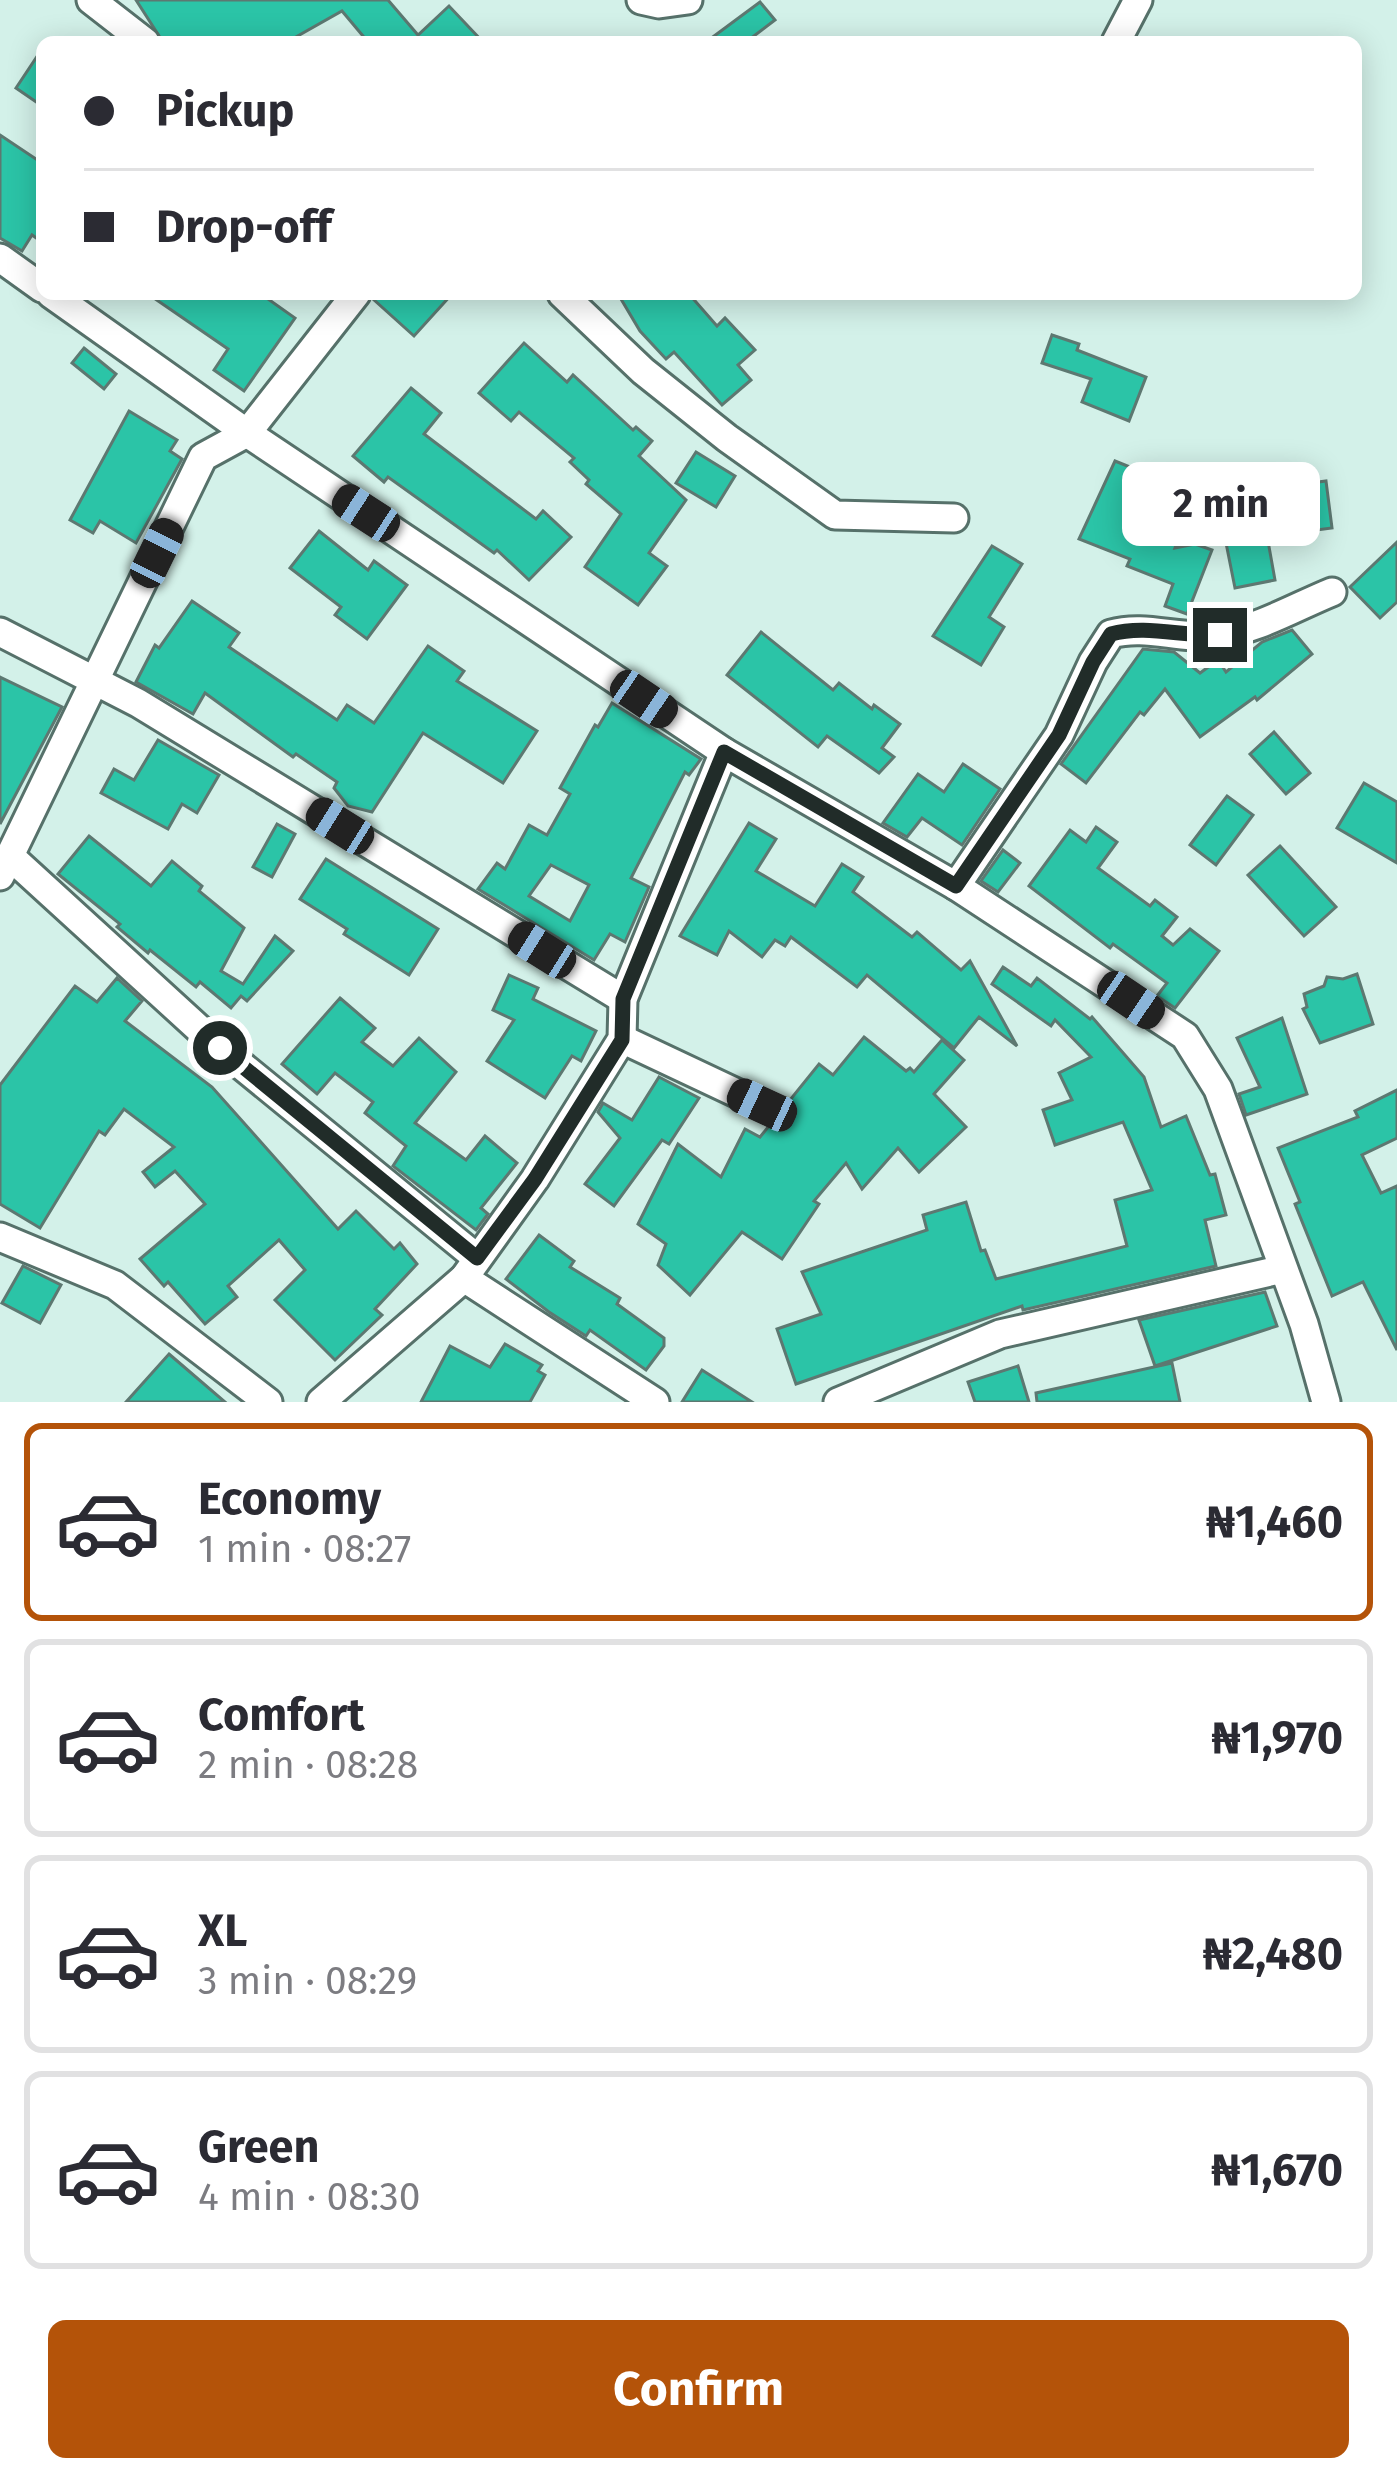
<!DOCTYPE html>
<html lang="en">
<head>
<meta charset="utf-8">
<style>
  body { margin:0; font-family:"Fira Sans",sans-serif; background:#f2f2f3; color:#2b2b33; height:100vh; display:flex; flex-direction:column; font-size:45px; white-space:nowrap }
  * { box-sizing:border-box; margin:0 }
  p { font-size:39px; color:#7c7c81 }
  .icon { flex:none; width:66px; height:66px; fill:none; stroke:currentColor; stroke-width:2; stroke-linecap:round; stroke-linejoin:round }
  .map { position:relative; height:1402px; overflow:hidden }
  .sheet { display:flex; flex-direction:column; background:#fff; flex:1 }
  .sheet>* { flex:none }
  .banner { position:absolute; left:36px; top:36px; width:1326px; height:264px; border-radius:18px; box-shadow:0 6px 30px #0003; display:grid; align-content:center; height:264px; padding:0 48px; background:#fff }
  .end { position:absolute; width:54px; height:54px; margin:-27px; border:15px solid #212c29; background:#fff; box-shadow:0 0 0 6px #fff }
  .from { border-radius:50% }
  .bubble { position:absolute; height:84px; border-radius:18px; background:#fff; box-shadow:0 6px 30px #0003; font-size:39px; font-weight:700; line-height:84px; text-align:center }
  .car { position:absolute; width:36px; height:72px; margin:-36px -18px; border-radius:15px; box-shadow:0 0 9px 3px #0007; background:linear-gradient(#222 24%,#8ab4d8 0 40%,#222 0 76%,#8ab4d8 0 86%,#222 0) }
  .banner b { display:flex; align-items:center; gap:42px; height:114px; font-size:45px }
  .banner b+b { border-top:3px solid #e1e1e2 }
  .banner i { width:30px; height:30px; background:#2b2b33 }
  ul { padding:21px 0 0; list-style:none }
  li { display:flex; align-items:center; gap:36px; height:198px; margin:0 24px 18px; padding:0 24px; border:6px solid #e1e1e2; border-radius:18px }
  li div { flex:1 }
  li b { display:block; font-size:45px }
  li em { font-style:normal; font-weight:700 }
  li.current { border-color:#b45309 }
  li>.icon { width:108px; height:108px; stroke-width:1.5 }
  .button { display:flex; gap:24px; margin-top:auto; padding:24px 48px }
  .button a { flex:1; height:138px; border-radius:18px; background:#b45309; color:#fff; font-size:48px; font-weight:700; line-height:138px; text-align:center }
  .map>svg:first-child { display:block }
  .building { fill:#2bc4a7; stroke:#5d7871; stroke-width:3; fill-rule:evenodd }
  .lines { fill:none; stroke-linecap:round; stroke-linejoin:round }
  .minor-casing { stroke:#56716a; stroke-width:33 }
  .minor { stroke:#fff; stroke-width:27 }
  .route { stroke:#212c29; stroke-width:15 }
</style>
</head>
<body>
<div class="map">
<svg width="1397" height="1402" viewBox="0 0 1397 1402">
  <rect width="100%" height="100%" fill="#d3f1e9"/>
  <!-- building -->
  <g class="building">
    <polygon points="136,0 388,0 418,35 449,6 483,42 368,42 342,11 287,42 163,42"/>
    <polygon points="760,2 775,20 746,42 706,42"/>
    <polygon points="42,49 42,106 16,88"/>
    <polygon points="0,135 42,163 42,242 32,235 22,251 0,238"/>
    <polygon points="148,294 261,294 295,318 244,391 214,370 228,349"/>
    <polygon points="374,294 452,294 414,336 373,299"/>
    <polygon points="618,294 689,294 717,326 725,318 755,350 738,365 751,380 722,405 674,352 666,359 640,331"/>
    <polygon points="1052,335 1079,344 1077,350 1146,377 1129,421 1082,402 1091,379 1042,363"/>
    <polygon points="524,343 567,382 573,375 633,430 636,427 652,441 639,456 686,500 649,553 667,566 638,605 585,567 621,514 586,484 589,480 570,462 574,458 519,412 511,421 479,393"/>
    <polygon points="84,348 116,374 104,389 72,363"/>
    <polygon points="411,388 441,413 424,434 536,519 543,511 571,537 529,580 497,550 494,553 388,477 384,482 353,456"/>
    <polygon points="129,411 177,440 170,451 182,459 136,543 100,521 93,533 70,520"/>
    <polygon points="696,452 735,476 716,507 676,483"/>
    <polygon points="1115,461 1150,475 1142,495 1188,513 1175,548 1195,544 1212,550 1187,614 1165,606 1173,584 1127,566 1130,559 1079,539"/>
    <polygon points="1326,481 1332,528 1285,534 1280,487"/>
    <polygon points="1266,530 1275,580 1235,588 1225,538"/>
    <polygon points="319,531 368,570 374,561 407,585 367,639 335,615 341,607 290,568"/>
    <polygon points="1397,542 1397,602 1380,618 1350,587"/>
    <polygon points="992,546 1022,564 989,617 1004,627 981,665 933,636"/>
    <polygon points="192,601 239,633 229,647 337,720 347,705 374,723 428,646 464,671 457,681 537,731 503,783 423,733 372,812 348,806 334,788 337,782 296,754 293,757 205,693 193,714 136,682 155,645 159,648"/>
    <polygon points="1292,630 1312,654 1257,700 1255,697 1200,737 1165,689 1144,715 1140,712 1086,783 1061,764 1143,649 1174,652 1200,673 1218,660 1226,672 1262,642"/>
    <polygon points="761,632 833,690 839,683 872,709 874,705 900,724 882,748 894,757 879,773 827,736 818,747 727,675"/>
    <polygon points="0,677 62,707 0,824"/>
    <path d="M612,703l89,56 -12,16 -4,-3 -54,106 18,9 -24,55 -15,-8 -16,26 -116,-71 19,-26 8,6 24,-44 18,10 23,-41 -10,-6 35,-63 3,2zM551,865l38,20 -19,36 -41,-25z"/>
    <polygon points="1274,732 1310,773 1286,794 1250,754"/>
    <polygon points="158,740 219,775 197,813 182,804 168,829 101,793 114,769 134,780"/>
    <polygon points="963,764 1000,789 962,845 922,818 907,837 883,823 918,774 944,792"/>
    <polygon points="1364,783 1397,802 1397,863 1337,828"/>
    <polygon points="1227,796 1253,815 1216,865 1190,845"/>
    <polygon points="749,823 776,839 756,871 815,906 842,864 863,877 853,892 912,937 917,932 961,970 970,961 1017,1046 979,1017 954,1048 867,975 857,987 791,937 785,946 775,940 762,957 729,931 717,955 680,936"/>
    <polygon points="277,824 295,834 272,877 253,867"/>
    <polygon points="1096,827 1117,842 1098,868 1150,906 1155,900 1177,917 1162,936 1173,945 1190,929 1219,951 1175,1008 1157,996 1167,983 1113,944 1110,948 1029,886 1070,830 1086,842"/>
    <polygon points="89,836 151,886 172,861 202,886 199,891 244,928 221,971 243,984 275,936 293,951 247,1001 241,996 231,1008 200,982 196,987 150,950 148,953 117,927 120,924 58,874"/>
    <polygon points="1280,846 1336,907 1304,936 1248,875"/>
    <polygon points="1003,850 1020,863 998,892 981,881"/>
    <polygon points="326,859 438,929 409,975 344,934 347,929 300,899"/>
    <polygon points="1003,967 1031,986 1037,978 1090,1019 1092,1017 1144,1077 1161,1127 1186,1116 1210,1175 1215,1174 1226,1215 1205,1220 1216,1266 1023,1310 1022,1306 796,1384 777,1329 821,1314 802,1272 927,1230 923,1215 966,1202 981,1251 985,1250 996,1279 1127,1246 1115,1200 1152,1190 1123,1122 1055,1145 1043,1110 1072,1100 1059,1073 1091,1057 1055,1020 1051,1026 992,984"/>
    <polygon points="1357,974 1373,1024 1320,1043 1303,1009 1307,1007 1304,994 1324,986 1327,977 1343,979"/>
    <polygon points="509,975 538,988 533,999 596,1031 581,1061 572,1056 545,1098 487,1061 514,1020 493,1010"/>
    <polygon points="117,978 142,1001 125,1021 212,1087 338,1229 356,1211 394,1249 400,1243 417,1264 375,1309 382,1315 335,1360 275,1300 305,1270 279,1240 228,1286 237,1297 205,1324 168,1282 164,1286 140,1259 205,1204 175,1171 155,1187 143,1172 174,1147 124,1109 105,1135 99,1131 40,1228 0,1204 0,1085 75,986 97,1002"/>
    <polygon points="340,998 375,1028 362,1042 393,1066 419,1038 456,1072 415,1123 466,1160 485,1136 517,1163 481,1208 488,1214 476,1230 393,1166 406,1146 365,1113 373,1102 335,1073 317,1094 282,1064"/>
    <polygon points="1282,1018 1307,1094 1246,1115 1239,1094 1260,1087 1237,1038"/>
    <polygon points="864,1037 906,1071 910,1068 914,1072 942,1040 964,1060 934,1094 966,1127 919,1172 898,1148 862,1189 846,1163 814,1201 819,1204 782,1259 742,1232 690,1295 658,1265 666,1244 638,1224 678,1144 721,1177 745,1129 760,1137 819,1064 833,1075"/>
    <polygon points="659,1077 699,1098 669,1144 662,1140 614,1206 585,1184 620,1138 598,1112 603,1103 632,1120"/>
    <polygon points="1397,1090 1397,1138 1362,1155 1381,1193 1397,1186 1397,1350 1363,1282 1332,1296 1295,1204 1300,1202 1278,1148 1358,1117 1355,1111"/>
    <polygon points="539,1235 574,1261 570,1267 620,1298 617,1304 664,1338 664,1346 646,1370 590,1330 586,1336 549,1312 506,1279"/>
    <polygon points="23,1266 61,1285 40,1323 2,1303"/>
    <polygon points="1265,1292 1277,1326 1155,1366 1139,1320"/>
    <polygon points="505,1344 542,1365 538,1371 545,1375 530,1402 421,1402 450,1346 490,1367"/>
    <polygon points="169,1354 225,1402 126,1402"/>
    <polygon points="1172,1363 1180,1402 1037,1402 1036,1393"/>
    <polygon points="1018,1366 1029,1402 975,1402 968,1382"/>
    <polygon points="702,1370 752,1402 682,1402"/>
  </g>
  <g class="lines">
    <!-- minor casing -->
    <g class="minor-casing">
      <g id="minor">
        <polyline points="91,0 145,42"/>
        <polyline points="641,0 659,4 688,0"/>
        <polyline points="1116,42 1138,0"/>
        <polyline points="0,258 42,288"/>
        <polyline points="51,294 247,433 724,752 956,886 1185,1036 1218,1089 1304,1324 1326,1402"/>
        <polyline points="562,294 643,371 727,438 835,515 954,518"/>
        <polyline points="0,632 138,703 623,999"/>
        <polyline points="12,858 220,1048 477,1258"/>
        <polyline points="0,876 203,457 247,433 356,294"/>
        <path d="M956,886l103,-151 34,-73 18,-28c35,-10 69,6 104,1 40,-4 80,-28 117,-43"/>
        <polyline points="622,1039 762,1105"/>
        <polyline points="0,1237 115,1285 268,1402"/>
        <polyline points="464,1278 655,1402"/>
        <polyline points="321,1402 464,1278 535,1179 622,1039 623,999 724,752"/>
        <polyline points="838,1402 1000,1334 1283,1269"/>
      </g>
    </g>
    <!-- minor -->
    <use href="#minor" class="minor"/>
  </g>
  <g class="lines">
    <!-- route -->
    <path class="route" d="M220,1048l257,210 58,-79 87,-139 1,-41 101,-247 232,134 103,-151 34,-73 18,-28c35,-10 73,3 109,1"/>
  </g>
</svg>
<i class="end from" style="left:220px;top:1048px"></i>
<i class="end" style="left:1220px;top:635px"></i>
<div class="bubble" style="left:1122px;top:462px;width:198px">2 min</div>
<i class="car" style="left:366px;top:513px;rotate:303deg"></i>
<i class="car" style="left:157px;top:553px;rotate:26deg"></i>
<i class="car" style="left:644px;top:699px;rotate:124deg"></i>
<i class="car" style="left:340px;top:826px;rotate:302deg"></i>
<i class="car" style="left:542px;top:950px;rotate:302deg"></i>
<i class="car" style="left:1131px;top:1000px;rotate:124deg"></i>
<i class="car" style="left:762px;top:1105px;rotate:295deg"></i>
<div class="banner">
<b><i class="from"></i>Pickup</b>
<b><i></i>Drop-off</b>
</div>
</div>
<section class="sheet">
<ul>
<li class="current"><svg class="icon" aria-label="car" viewBox="0 0 24 24"><path d="M5 17H2v-5l4-1 3-4h7l3 4 3 1v5h-3M9 17h6M6 11h13"/><circle cx="7" cy="17" r="2"/><circle cx="17" cy="17" r="2"/></svg><div><b>Economy</b><p>1 min · 08:27</p></div><em>₦1,460</em></li>
<li><svg class="icon" aria-label="car" viewBox="0 0 24 24"><path d="M5 17H2v-5l4-1 3-4h7l3 4 3 1v5h-3M9 17h6M6 11h13"/><circle cx="7" cy="17" r="2"/><circle cx="17" cy="17" r="2"/></svg><div><b>Comfort</b><p>2 min · 08:28</p></div><em>₦1,970</em></li>
<li><svg class="icon" aria-label="car" viewBox="0 0 24 24"><path d="M5 17H2v-5l4-1 3-4h7l3 4 3 1v5h-3M9 17h6M6 11h13"/><circle cx="7" cy="17" r="2"/><circle cx="17" cy="17" r="2"/></svg><div><b>XL</b><p>3 min · 08:29</p></div><em>₦2,480</em></li>
<li><svg class="icon" aria-label="car" viewBox="0 0 24 24"><path d="M5 17H2v-5l4-1 3-4h7l3 4 3 1v5h-3M9 17h6M6 11h13"/><circle cx="7" cy="17" r="2"/><circle cx="17" cy="17" r="2"/></svg><div><b>Green</b><p>4 min · 08:30</p></div><em>₦1,670</em></li>
</ul>
<div class="button"><a>Confirm</a></div>
</section>
</body>
</html>
